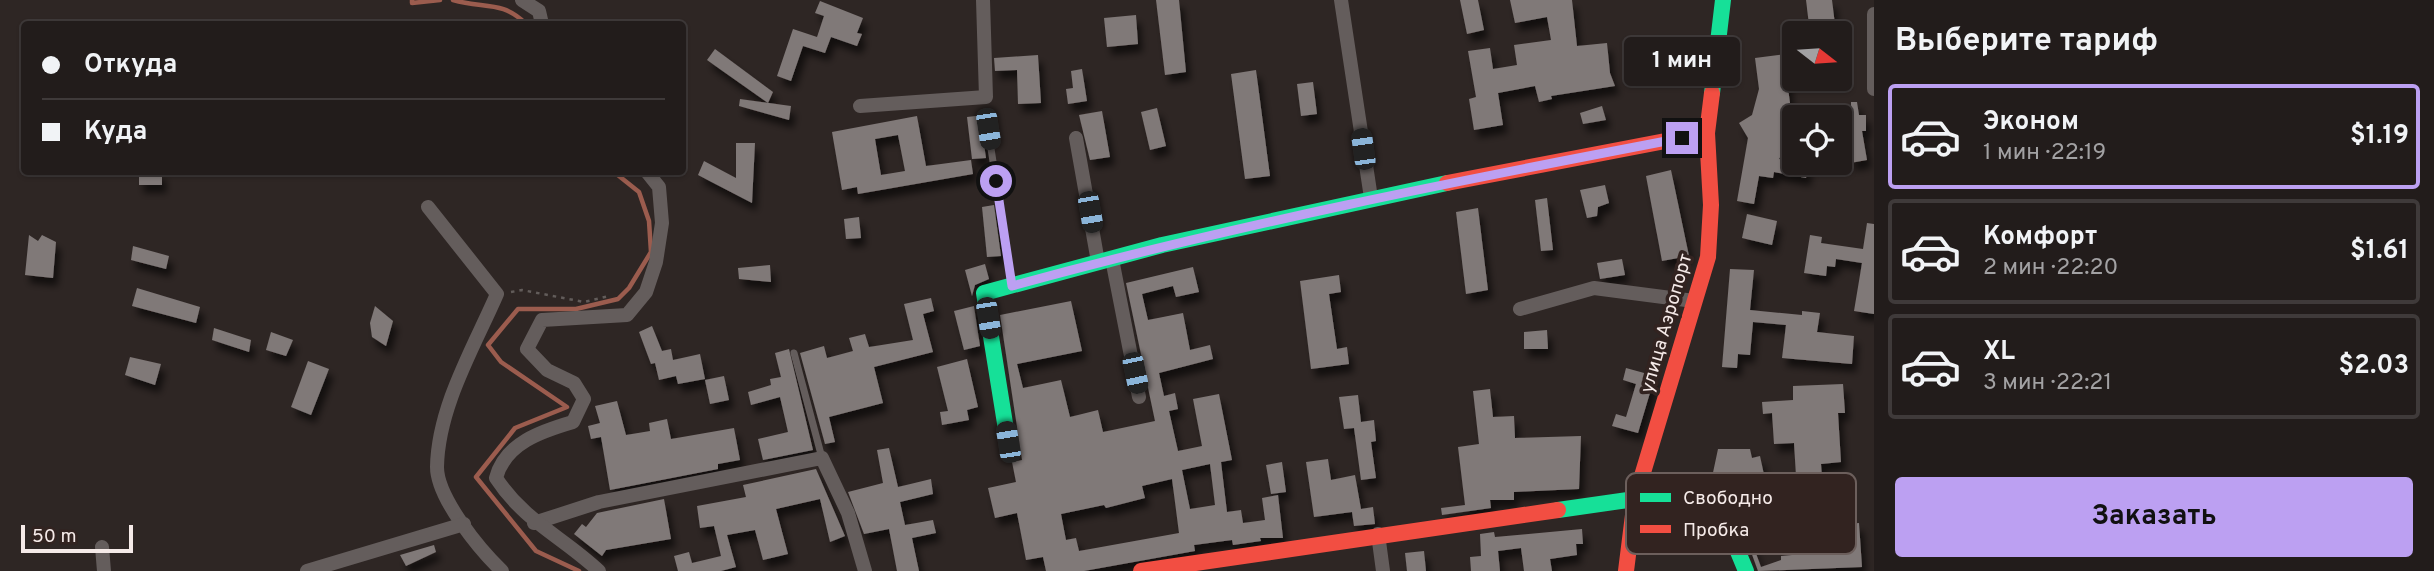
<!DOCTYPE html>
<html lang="ru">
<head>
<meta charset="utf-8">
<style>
  body { margin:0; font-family:Overpass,sans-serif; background:#2e2928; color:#f1f3f6; height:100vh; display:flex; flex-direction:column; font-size:26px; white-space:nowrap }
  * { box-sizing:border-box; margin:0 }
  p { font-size:23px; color:#a2a1a3 }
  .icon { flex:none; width:38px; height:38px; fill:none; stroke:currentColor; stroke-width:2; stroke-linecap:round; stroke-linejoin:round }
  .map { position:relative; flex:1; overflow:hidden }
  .drawer { display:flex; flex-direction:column; background:#221c1b; width:560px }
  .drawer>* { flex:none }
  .banner { position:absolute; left:21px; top:21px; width:665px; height:154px; border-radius:7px; box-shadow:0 2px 5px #0004,0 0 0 2px #3f3a3a; display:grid; align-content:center; height:154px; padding:0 21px; background:#221c1b }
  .needle { width:46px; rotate:107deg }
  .fabs { position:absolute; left:1782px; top:21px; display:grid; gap:14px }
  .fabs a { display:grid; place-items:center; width:70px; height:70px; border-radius:7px; background:#221c1b; box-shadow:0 2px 5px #0004,0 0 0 2px #3f3a3a; font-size:35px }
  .scale { position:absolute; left:21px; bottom:18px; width:112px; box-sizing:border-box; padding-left:7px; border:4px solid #f5eae8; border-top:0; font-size:19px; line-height:24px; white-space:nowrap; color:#f5eae8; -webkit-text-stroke:5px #322320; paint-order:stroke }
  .end { position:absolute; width:32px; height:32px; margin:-16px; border:9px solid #bca0f2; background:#111; box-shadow:0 0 0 4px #111 }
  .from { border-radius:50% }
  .bubble { position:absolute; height:49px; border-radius:7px; background:#221c1b; box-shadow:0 2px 5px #0004,0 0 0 2px #3f3a3a; font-size:23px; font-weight:700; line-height:49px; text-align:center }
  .car { position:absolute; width:21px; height:42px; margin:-21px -10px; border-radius:9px; box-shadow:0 0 5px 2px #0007; background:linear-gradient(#222 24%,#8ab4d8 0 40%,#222 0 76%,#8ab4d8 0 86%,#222 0) }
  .banner b { display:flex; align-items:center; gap:24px; height:66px; font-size:26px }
  .banner b+b { border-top:2px solid #3f3a3a }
  .banner i { width:18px; height:18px; background:#f1f3f6 }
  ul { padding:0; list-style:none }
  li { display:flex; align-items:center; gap:21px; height:105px; margin:0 14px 10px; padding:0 7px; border:4px solid #3f3a3a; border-radius:7px }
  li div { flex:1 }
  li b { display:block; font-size:26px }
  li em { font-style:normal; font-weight:700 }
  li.selected { border-color:#bca0f2 }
  li>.icon { width:63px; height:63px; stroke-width:1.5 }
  h2 { padding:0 21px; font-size:32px; line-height:84px }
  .button { display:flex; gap:14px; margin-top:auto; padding:14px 21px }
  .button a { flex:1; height:80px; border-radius:7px; background:#bca0f2; color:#111; font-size:28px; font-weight:700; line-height:80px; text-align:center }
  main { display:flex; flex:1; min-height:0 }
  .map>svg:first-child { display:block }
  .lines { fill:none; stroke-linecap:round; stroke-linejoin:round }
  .stream { stroke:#9b5c4e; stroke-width:4.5 }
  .building { fill:#807978; fill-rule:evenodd; filter:url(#shadow) }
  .path { stroke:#625c5a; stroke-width:2.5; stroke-dasharray:3.5 5; stroke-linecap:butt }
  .lane { stroke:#645d5c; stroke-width:7 }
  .street { stroke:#645d5c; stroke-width:14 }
  .fast { stroke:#16e098; stroke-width:16 }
  .jam { stroke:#f24e42; stroke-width:16 }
  .route { stroke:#bca0f2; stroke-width:9 }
  .labels { text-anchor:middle; stroke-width:7; stroke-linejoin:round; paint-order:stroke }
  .street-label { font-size:19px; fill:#f5eae8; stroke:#322320 }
  .key { fill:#322320; stroke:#6c5f5c; stroke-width:2 }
  .key-label { font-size:19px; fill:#f5eae8 }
</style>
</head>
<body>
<main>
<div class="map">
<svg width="1874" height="571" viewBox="0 0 1874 571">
  <defs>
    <filter id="shadow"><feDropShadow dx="4.5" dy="8" stdDeviation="3.5" flood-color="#0009"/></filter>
  </defs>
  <rect width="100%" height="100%" fill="#2e2624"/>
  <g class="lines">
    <!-- stream -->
    <g class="stream">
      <polyline points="412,0 412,3 440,0"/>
      <path d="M453,0c31,9 49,0 73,24"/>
      <polyline points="579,571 536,551 476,477 515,428 567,407 501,362 488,345 518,309 576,309 618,299 629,288 651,252 649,221 639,192 614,172"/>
    </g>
  </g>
  <!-- building -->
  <g class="building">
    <polygon points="1156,0 1179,0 1186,72 1165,75"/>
    <polygon points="1460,0 1478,0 1484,30 1467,34"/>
    <polygon points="1510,0 1572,0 1577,46 1607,43 1610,73 1615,86 1551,96 1552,99 1539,102 1535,86 1498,93 1503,125 1474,130 1469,99 1476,97 1468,51 1490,48 1493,69 1517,65 1514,45 1551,40 1547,17 1515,23"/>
    <polygon points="1806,0 1832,0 1836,33 1810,33"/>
    <polygon points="820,1 863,18 857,33 862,34 857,46 831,37 825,53 803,46 791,81 777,76 793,29 817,37 824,16 815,13"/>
    <polygon points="1136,15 1138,44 1107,47 1104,18"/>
    <polygon points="715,49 773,92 768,103 707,60"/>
    <polygon points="1794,53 1794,79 1787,80 1790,103 1781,135 1790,141 1779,159 1808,165 1806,178 1774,172 1773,178 1759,176 1754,204 1737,201 1748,138 1739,123 1752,115 1759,89 1755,58"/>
    <polygon points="1038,55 1041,103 1018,104 1017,70 995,71 994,58"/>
    <polygon points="1082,69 1087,101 1068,104 1066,89 1073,88 1071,71"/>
    <polygon points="1256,70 1270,176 1245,179 1231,74"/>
    <polygon points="1313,82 1317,114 1301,116 1297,84"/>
    <polygon points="740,99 791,106 789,120 739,106"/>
    <polygon points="1851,102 1857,102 1859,115 1866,115 1866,131 1862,131 1867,160 1850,163 1851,129 1839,129 1839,117 1827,117 1827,104 1842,104 1842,112 1851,112"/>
    <polygon points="1602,106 1606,120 1583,124 1580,113"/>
    <polygon points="1157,108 1166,146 1150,150 1141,112"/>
    <polygon points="1102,111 1110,157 1090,160 1079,115"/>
    <polygon points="984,115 982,130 986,158 972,159 967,117"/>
    <path d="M917,116l9,50 45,-6 2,14 -115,20 -1,-7 -15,3 -10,-58zM898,135l7,36 -24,4 -6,-36z"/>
    <polygon points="736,143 755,143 752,203 698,175 704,161 736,178"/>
    <polygon points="1671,170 1689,256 1662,261 1646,176"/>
    <rect x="139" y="172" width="23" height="13"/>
    <polygon points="1605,185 1609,203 1598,207 1597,216 1587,218 1580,190"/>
    <polygon points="1547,198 1553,250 1541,251 1535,200"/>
    <polygon points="994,205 1001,256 987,257 982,207"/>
    <polygon points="1478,208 1488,290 1466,294 1456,212"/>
    <polygon points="1747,214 1777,221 1772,245 1742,238"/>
    <polygon points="859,217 861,238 846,239 844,219"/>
    <polygon points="1867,223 1874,224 1874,314 1854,311 1862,263 1836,259 1835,267 1827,266 1826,276 1804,273 1810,235 1822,237 1821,243 1863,249"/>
    <polygon points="29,235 38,241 42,235 56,242 53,278 25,275"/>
    <polygon points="133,246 169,256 166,269 131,260"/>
    <polygon points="1622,259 1625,275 1600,279 1597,263"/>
    <polygon points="985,264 989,279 975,285 972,296 965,270"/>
    <polygon points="770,265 771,282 739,279 738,268"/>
    <path d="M1193,267l6,25 -23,5 -3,-11 -31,8 6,26 35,-7 7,37 20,-5 3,14 -54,14 5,23 11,-3 3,16 -9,2 9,40 24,-5 -9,-47 26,-5 13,66 -11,2 6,50 14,-2 2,13 22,-3 -3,-22 16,-3 5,43h-23l1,3 -28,4 -1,-5 -38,5 1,6 -111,20h-38l-3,-14 -17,3 -9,-47 -22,5 -7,-30 28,-6 -4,-20 10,-2 -22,-145 71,-14 11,50 -65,13 6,24 38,-8 9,37 28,-7 5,22 52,-11 -29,-138zM1210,464l5,41 -25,4 -8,-39zM1172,479l7,54 -100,18 -3,-13 -10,2 -5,-26 43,-9 2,3 39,-10 -3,-12z"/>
    <polygon points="1730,269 1754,270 1750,310 1802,315 1802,311 1820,313 1817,332 1854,336 1852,364 1782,358 1786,325 1753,322 1750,355 1738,354 1737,368 1722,367"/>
    <polygon points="1339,275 1341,292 1329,294 1337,349 1347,347 1349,364 1311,369 1300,281"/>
    <polygon points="137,288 200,307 196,323 132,306"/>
    <polygon points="931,298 934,311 923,314 933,352 874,367 883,403 829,417 835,442 825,444 800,353 824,346 827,358 853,351 849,338 865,334 869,347 913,340 904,304"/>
    <polygon points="375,306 393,321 386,346 372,337 370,323"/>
    <polygon points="974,306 980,346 964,350 954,311"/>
    <polygon points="652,326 662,351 671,349 673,360 700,354 705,379 678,384 676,376 659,380 655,363 651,364 639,332"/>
    <polygon points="214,328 251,340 249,352 212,340"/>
    <polygon points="1547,330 1548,349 1524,349 1524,332"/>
    <polygon points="271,332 293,340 286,356 266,350"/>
    <polygon points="789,349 813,450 763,460 758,439 788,432 780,397 751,405 748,392 771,385 770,379 781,377 775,353"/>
    <polygon points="130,357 161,364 155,385 125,375"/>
    <polygon points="967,359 978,407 967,410 969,420 942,425 940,412 948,411 937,367"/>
    <polygon points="308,361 329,369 311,415 291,407"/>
    <polygon points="1626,368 1655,376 1638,433 1612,426 1616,414 1626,417 1636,384 1623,380"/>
    <polygon points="724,376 729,400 710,404 705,380"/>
    <polygon points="1843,384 1845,413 1838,413 1841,462 1821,464 1824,504 1845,503 1846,524 1859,523 1862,567 1758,571 1746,538 1750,537 1761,567 1781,560 1781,556 1792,555 1792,543 1823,541 1821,508 1798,509 1794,443 1774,444 1772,413 1763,414 1762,402 1793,400 1793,386"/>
    <polygon points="1490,389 1493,417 1514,416 1515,438 1581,436 1579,489 1514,492 1514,500 1490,500 1491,508 1442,515 1441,508 1465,505 1458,447 1479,444 1473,391"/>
    <polygon points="1358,395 1361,422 1374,420 1376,441 1371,442 1376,478 1361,480 1354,428 1344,429 1339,397"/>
    <polygon points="617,401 626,435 650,431 649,423 667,419 671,439 734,428 740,460 718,464 718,469 610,490 601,437 591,439 588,426 600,423 595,406"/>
    <polygon points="889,448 898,487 931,479 933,494 900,502 905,525 933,520 936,533 912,538 919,571 897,571 889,529 864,534 848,492 883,483 877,450"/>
    <polygon points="1718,449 1750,449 1752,458 1760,456 1766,484 1711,482"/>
    <polygon points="1328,459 1331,480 1355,475 1361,509 1373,507 1375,524 1354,526 1352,512 1314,517 1306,462"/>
    <polygon points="1282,462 1286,492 1271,494 1266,465"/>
    <polygon points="816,469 845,536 830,542 820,499 776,509 788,554 763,560 755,530 727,535 736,567 721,571 678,571 674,556 689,552 692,563 721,556 714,526 700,528 697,506 746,497 743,485"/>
    <polygon points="664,499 671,539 606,550 602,556 574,534 582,524 586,527 597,513"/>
    <polygon points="1582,529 1583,544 1576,544 1577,555 1550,559 1552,571 1524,571 1521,548 1498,551 1500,571 1471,571 1470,557 1481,556 1480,534 1494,532 1495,537"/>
    <polygon points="434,545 436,552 406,566 400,555"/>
    <polygon points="1424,551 1426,571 1407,571 1405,553"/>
  </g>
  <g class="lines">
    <!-- path -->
    <polyline class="path" points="511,292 522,290 584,302 609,296"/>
    <!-- lane -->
    <g class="lane">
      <polyline points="988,129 1012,285"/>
      <polyline points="794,353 822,458"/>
    </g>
    <!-- street -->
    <g class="street">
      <polyline points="522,0 539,11 542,24"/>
      <polyline points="1341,0 1371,198"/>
      <polyline points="1874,14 1874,89"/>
      <polyline points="860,106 986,97 983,0"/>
      <polyline points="1076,138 1098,262"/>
      <path d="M428,207l69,87c-23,53 -59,113 -60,173 0,31 43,83 65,104"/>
      <polyline points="1112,259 1139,397"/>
      <polyline points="1520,309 1594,288 1694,301"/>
      <polyline points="534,523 599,502 822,458 848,513 865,571"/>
      <polyline points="1378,534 1383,571"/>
      <polyline points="102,547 104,571"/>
      <polyline points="307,571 464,524"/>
      <path d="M599,571c-36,-34 -75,-50 -103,-93 9,-35 46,-47 77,-56l11,-23 -10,-16 -27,-13 -20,-21 15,-29 85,-5 19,-23 10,-30 6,-39 -3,-36 -12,-15"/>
    </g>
    <!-- fast -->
    <g class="fast">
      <polyline points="1712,93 1723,0"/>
      <polyline points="1008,442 984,293 1162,245 1447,183"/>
      <polyline points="1558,510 1635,499 1717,501 1746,571"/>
    </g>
    <!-- jam -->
    <g class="jam">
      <polyline points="1447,183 1707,133"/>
      <polyline points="1141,571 1558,510"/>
      <polyline points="1626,571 1635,499 1708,257 1711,205 1707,133 1712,93"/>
    </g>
  </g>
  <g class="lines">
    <!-- route -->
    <path class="route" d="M996,181l16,105c221,-61 445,-105 670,-148"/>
  </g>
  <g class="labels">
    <!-- street labels -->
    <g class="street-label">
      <text transform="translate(1665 323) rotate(-74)" y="7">улица Аэропорт</text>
    </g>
  </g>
  <!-- legend -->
  <rect x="1626" y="473" width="230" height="81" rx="10" class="key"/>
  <rect x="1640" y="493" width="31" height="9" fill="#16e098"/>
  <rect x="1640" y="525" width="31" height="8" fill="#f24e42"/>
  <g class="key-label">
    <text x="1683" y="504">Свободно</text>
    <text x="1683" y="536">Пробка</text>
  </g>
</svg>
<div class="fabs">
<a><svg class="needle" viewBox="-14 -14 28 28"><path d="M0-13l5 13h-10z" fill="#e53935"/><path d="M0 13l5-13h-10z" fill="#a2a1a3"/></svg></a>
<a><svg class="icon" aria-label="locate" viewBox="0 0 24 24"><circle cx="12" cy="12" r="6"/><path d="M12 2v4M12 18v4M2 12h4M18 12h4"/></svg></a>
</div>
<div class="scale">50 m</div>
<i class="end from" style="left:996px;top:181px"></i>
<i class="end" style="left:1682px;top:138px"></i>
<div class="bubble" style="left:1624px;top:37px;width:116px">1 мин</div>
<i class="car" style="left:988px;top:129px;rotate:171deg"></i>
<i class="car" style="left:1363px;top:149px;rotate:352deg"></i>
<i class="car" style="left:1090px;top:212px;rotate:170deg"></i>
<i class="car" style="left:988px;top:318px;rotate:171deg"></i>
<i class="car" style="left:1135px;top:373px;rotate:168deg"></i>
<i class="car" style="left:1008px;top:442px;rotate:351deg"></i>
<div class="banner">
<b><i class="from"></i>Откуда</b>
<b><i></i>Куда</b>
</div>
</div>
<section class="drawer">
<h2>Выберите тариф</h2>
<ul>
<li class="selected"><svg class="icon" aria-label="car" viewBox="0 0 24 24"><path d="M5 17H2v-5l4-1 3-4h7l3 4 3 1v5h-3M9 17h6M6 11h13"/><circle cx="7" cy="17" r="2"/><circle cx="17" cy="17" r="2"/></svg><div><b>Эконом</b><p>1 мин · 22:19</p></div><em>$1.19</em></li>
<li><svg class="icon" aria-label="car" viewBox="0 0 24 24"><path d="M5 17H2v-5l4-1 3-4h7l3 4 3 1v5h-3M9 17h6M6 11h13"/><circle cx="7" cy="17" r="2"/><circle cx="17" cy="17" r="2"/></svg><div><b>Комфорт</b><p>2 мин · 22:20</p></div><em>$1.61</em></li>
<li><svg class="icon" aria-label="car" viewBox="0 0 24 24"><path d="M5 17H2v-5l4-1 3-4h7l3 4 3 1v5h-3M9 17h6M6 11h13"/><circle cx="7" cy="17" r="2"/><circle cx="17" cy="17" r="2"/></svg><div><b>XL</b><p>3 мин · 22:21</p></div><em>$2.03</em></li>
</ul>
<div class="button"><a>Заказать</a></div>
</section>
</main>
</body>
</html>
